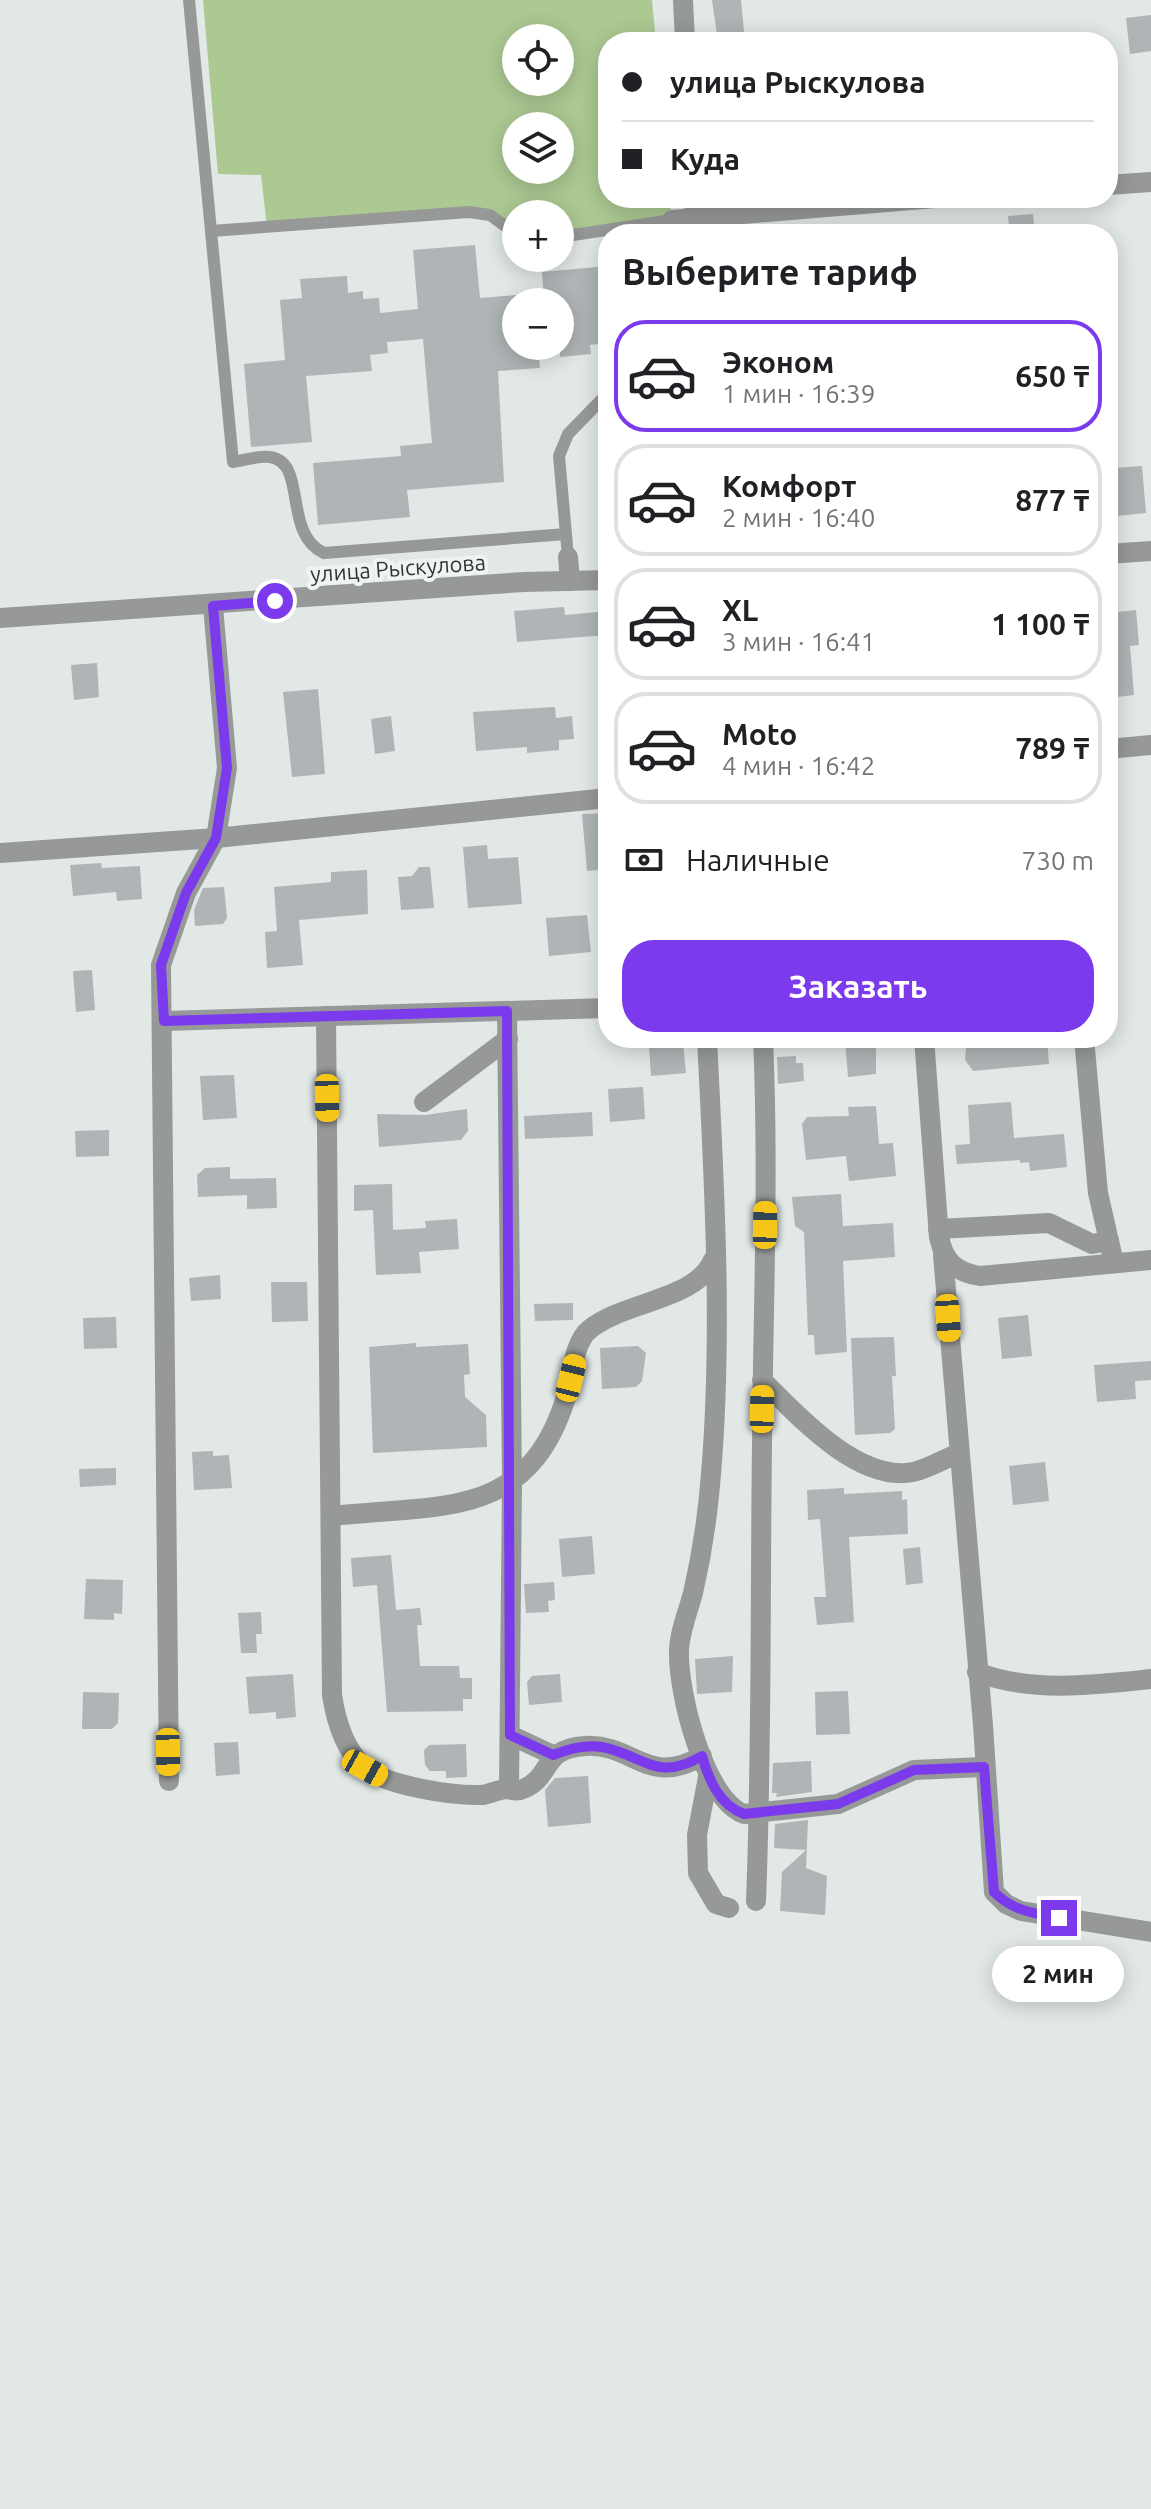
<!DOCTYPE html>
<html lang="ru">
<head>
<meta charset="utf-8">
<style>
  body { margin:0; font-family:Ubuntu,sans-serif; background:#f2f2f2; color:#202124; height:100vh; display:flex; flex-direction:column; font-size:30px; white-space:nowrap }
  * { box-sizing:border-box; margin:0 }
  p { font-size:26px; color:#757577 }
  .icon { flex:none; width:44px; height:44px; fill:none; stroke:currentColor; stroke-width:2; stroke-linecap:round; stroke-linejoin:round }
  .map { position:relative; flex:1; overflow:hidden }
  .sheet { position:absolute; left:598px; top:224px; width:520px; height:824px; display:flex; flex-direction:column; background:#fff; border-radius:32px; box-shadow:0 4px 20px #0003 }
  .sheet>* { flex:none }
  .top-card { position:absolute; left:598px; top:32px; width:520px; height:176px; border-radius:32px; box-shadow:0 4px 20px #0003; display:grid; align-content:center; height:176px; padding:0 24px; background:#fff }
  .buttons { position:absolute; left:502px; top:24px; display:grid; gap:16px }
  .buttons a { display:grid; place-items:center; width:72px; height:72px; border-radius:50%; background:#fff; box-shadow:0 4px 20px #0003; font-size:40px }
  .end { position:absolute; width:36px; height:36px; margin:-18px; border:10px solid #7c3aed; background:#fff; box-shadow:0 0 0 4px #fff }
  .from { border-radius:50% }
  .bubble { position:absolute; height:56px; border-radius:28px; background:#fff; box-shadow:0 4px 20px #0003; font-size:26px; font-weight:700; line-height:56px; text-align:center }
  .car { position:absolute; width:24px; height:48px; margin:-24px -12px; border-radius:10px; box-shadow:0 0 6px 2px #0007; background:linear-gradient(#f5c518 24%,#345 0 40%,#f5c518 0 76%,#345 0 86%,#f5c518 0) }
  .top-card b { display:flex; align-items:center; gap:28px; height:76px; font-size:30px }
  .top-card b+b { border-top:2px solid #e0e0e0 }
  .top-card i { width:20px; height:20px; background:#202124 }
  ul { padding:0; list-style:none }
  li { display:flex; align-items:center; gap:24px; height:112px; margin:0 16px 12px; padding:0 8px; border:4px solid #e0e0e0; border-radius:32px }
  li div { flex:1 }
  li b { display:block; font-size:30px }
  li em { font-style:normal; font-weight:700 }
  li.on { border-color:#7c3aed }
  li>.icon { width:72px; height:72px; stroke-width:1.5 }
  h2 { padding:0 24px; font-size:36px; line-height:96px }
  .pay { display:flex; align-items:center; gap:20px; height:88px; padding:0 24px; font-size:30px }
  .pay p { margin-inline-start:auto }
  .cta { display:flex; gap:16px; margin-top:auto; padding:16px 24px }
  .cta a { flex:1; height:92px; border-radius:32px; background:#7c3aed; color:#fff; font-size:32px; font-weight:700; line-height:92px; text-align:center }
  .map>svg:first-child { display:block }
  .green { fill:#acc992; fill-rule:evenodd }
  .building { fill:#afb5b6 }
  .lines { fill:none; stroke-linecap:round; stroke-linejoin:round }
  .service { stroke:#979998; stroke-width:12 }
  .minor { stroke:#979998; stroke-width:20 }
  .route { stroke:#7c3aed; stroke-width:10 }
  .labels { text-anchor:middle; stroke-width:8; stroke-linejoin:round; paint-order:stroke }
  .street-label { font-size:22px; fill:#323534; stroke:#eef5f4 }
</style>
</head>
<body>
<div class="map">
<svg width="1151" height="2509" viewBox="0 0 1151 2509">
  <rect width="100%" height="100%" fill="#e1e8e6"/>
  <!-- green -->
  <path class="green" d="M203,0h449l4,42h-48v156h61l3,22 -112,17v-23h-44v20l-26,-19 -223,12 -6,-52 -43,-1zM516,38h44v44h-44zM516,126h44v44h-44z"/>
  <!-- building -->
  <g class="building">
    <polygon points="712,0 741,0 745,42 718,42"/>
    <polygon points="1151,15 1151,51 1130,54 1126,18"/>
    <polygon points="1033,214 1035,234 1010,234 1008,216"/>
    <polygon points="475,245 480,298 516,295 516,346 538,346 540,368 498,371 504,482 407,490 410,517 318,525 313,463 401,456 400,446 432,443 423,339 387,342 388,353 370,355 372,371 306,376 312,442 251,447 244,364 285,360 280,300 302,298 300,279 347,276 348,293 363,291 363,299 379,298 380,313 418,309 413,250"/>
    <polygon points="608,266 608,343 590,345 591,354 560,357 560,302 544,302 542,272"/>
    <polygon points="1142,466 1146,513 1117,516 1113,468"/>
    <polygon points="564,607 565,615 608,611 608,635 517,642 514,611"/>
    <polygon points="1136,610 1139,645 1130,646 1134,695 1108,698 1108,613"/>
    <polygon points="97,663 99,697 74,700 71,665"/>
    <polygon points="318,689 325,774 292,777 283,692"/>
    <polygon points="555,707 556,718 572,716 574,739 559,740 559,750 527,753 527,747 476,751 473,712"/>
    <polygon points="391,716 395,751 375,754 371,719"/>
    <polygon points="608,813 608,869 587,871 582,814"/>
    <polygon points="487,845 488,859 518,857 522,904 468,908 463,847"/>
    <polygon points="101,863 102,868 140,866 142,899 117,901 116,892 73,896 70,865"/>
    <polygon points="419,867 430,867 434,908 401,910 398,877 412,876"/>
    <polygon points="367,870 368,914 299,920 303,965 267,968 265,932 277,931 274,887 331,882 331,872"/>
    <polygon points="224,887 227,918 223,924 195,926 194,910 203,888"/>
    <polygon points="587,915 591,952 549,956 546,918"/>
    <polygon points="92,970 95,1010 76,1012 73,971"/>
    <polygon points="876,1038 876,1074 848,1077 845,1039"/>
    <polygon points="967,1038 1047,1038 1049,1064 973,1071 965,1060"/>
    <polygon points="683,1043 686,1073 651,1076 649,1046"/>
    <polygon points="796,1056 796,1063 803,1063 804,1081 778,1084 777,1057"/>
    <polygon points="234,1075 237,1118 203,1120 200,1076"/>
    <polygon points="643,1087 645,1119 610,1122 608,1089"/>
    <polygon points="1011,1102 1014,1138 1064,1134 1067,1167 1030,1171 1029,1162 1020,1163 1020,1160 957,1164 955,1145 970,1144 968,1105"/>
    <polygon points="876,1106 879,1144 893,1143 896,1176 849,1181 846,1156 806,1160 802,1124 807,1117 849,1116 848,1107"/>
    <polygon points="467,1109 468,1131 461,1140 379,1147 377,1114 425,1115"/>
    <polygon points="592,1112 593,1136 525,1139 524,1116"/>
    <polygon points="109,1130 109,1156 76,1157 75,1131"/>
    <polygon points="230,1167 230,1179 276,1178 277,1208 247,1209 247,1195 198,1197 197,1175 205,1168"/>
    <polygon points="392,1184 393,1230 426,1228 425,1221 457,1219 459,1249 419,1252 421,1273 376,1275 373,1210 354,1211 354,1185"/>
    <polygon points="841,1194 843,1226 893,1223 895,1257 843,1261 847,1352 815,1355 814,1335 808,1335 804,1232 795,1226 792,1197"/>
    <polygon points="220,1275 221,1299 191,1301 189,1278"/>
    <polygon points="271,1282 307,1282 308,1321 272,1322"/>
    <polygon points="573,1303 573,1320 535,1321 534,1304"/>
    <polygon points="1028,1315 1032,1356 1002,1359 998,1318"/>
    <polygon points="116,1317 117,1348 84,1349 83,1318"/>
    <polygon points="894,1337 896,1376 892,1376 895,1429 890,1433 855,1435 851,1338"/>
    <polygon points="416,1343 416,1347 468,1344 470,1374 464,1375 465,1397 486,1415 487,1447 373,1453 369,1347"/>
    <polygon points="638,1346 646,1353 642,1381 636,1387 602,1389 600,1348"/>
    <polygon points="1151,1361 1151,1380 1135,1381 1136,1399 1097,1402 1094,1365"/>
    <polygon points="213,1451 213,1456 229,1455 232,1488 194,1490 192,1452"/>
    <polygon points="1045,1462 1049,1501 1013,1505 1009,1466"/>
    <polygon points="116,1468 116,1485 80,1487 79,1469"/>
    <polygon points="844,1488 844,1494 902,1491 902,1500 907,1499 908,1534 849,1537 854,1622 817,1625 814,1597 826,1597 820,1519 808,1520 807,1490"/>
    <polygon points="592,1536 595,1574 562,1577 559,1539"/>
    <polygon points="920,1547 923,1583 906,1585 903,1549"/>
    <polygon points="391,1555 396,1610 420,1608 422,1625 417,1625 420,1666 459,1666 460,1678 472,1678 472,1699 463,1699 463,1711 387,1712 377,1585 353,1587 351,1558"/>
    <polygon points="86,1579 123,1580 122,1614 114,1613 114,1620 84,1619"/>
    <polygon points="554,1582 555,1600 548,1601 549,1612 526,1613 524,1584"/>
    <polygon points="261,1612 262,1634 256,1634 257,1653 241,1653 238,1613"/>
    <polygon points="733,1656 732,1692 697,1694 695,1659"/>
    <polygon points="293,1674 296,1717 276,1719 276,1712 249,1714 246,1677"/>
    <polygon points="560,1674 562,1702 529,1705 527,1682 532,1676"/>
    <polygon points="848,1691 850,1734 816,1735 815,1692"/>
    <polygon points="83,1692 119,1693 118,1723 112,1729 82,1729"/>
    <polygon points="238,1742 240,1774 216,1776 214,1743"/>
    <polygon points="466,1744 467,1777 446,1778 446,1771 430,1771 425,1765 424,1750 429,1745"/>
    <polygon points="811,1761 812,1792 776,1797 777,1793 772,1793 773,1763"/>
    <polygon points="588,1776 591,1823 548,1827 545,1790 555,1778"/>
    <polygon points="808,1820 806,1868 827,1876 825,1915 780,1911 782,1872 806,1850 774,1848 775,1824"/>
  </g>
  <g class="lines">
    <!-- service -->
    <g class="service">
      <path d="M189,0l44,462c10,-1 26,-7 37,-5 38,5 12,77 54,96l242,-19"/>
      <polyline points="211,231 469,212 490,215 516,234"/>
      <polyline points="560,237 672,220"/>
      <polyline points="568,557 559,456 568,434 608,393"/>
    </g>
    <!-- minor -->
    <g class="minor">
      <polyline points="683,0 685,42"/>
      <polyline points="1108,185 1151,182"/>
      <polyline points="694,198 696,234"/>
      <polyline points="672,220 935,198"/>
      <polyline points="1108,554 1151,551"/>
      <polyline points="568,557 570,581"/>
      <polyline points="0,618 524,582 608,580"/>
      <polyline points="1108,749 1151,745"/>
      <polyline points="0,853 216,838 608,798"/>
      <polyline points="507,1011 512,1482 509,1789"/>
      <path d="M326,1016l6,679c4,26 12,54 32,72 21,19 90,29 118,28 8,-1 17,-6 25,-6 5,1 9,3 16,0 30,-12 17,-40 62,-43 49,-3 62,42 117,10"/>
      <polyline points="164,1021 608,1008"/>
      <path d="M707,1038c7,144 16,292 4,436 -3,40 -9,80 -18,119 -5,19 -14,40 -14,59 -1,40 25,147 65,162l94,-10 76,-34 70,-3"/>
      <path d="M924,1038l15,199c5,24 16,35 41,39l171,-16"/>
      <polyline points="1084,1038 1098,1193 1114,1263"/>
      <polyline points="424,1102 508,1039"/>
      <polyline points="938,1229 1049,1223 1092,1244 1109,1241"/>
      <polyline points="943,1255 983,1725 994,1892 1006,1904 1021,1911 1151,1932"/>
      <path d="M762,1380c34,34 96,103 151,92 15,-3 31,-13 46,-19"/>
      <path d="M332,1516c107,-12 196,5 234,-119 6,-19 7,-55 24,-68 35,-28 107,-29 123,-69"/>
      <path d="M977,1672c53,21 118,13 174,7"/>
      <polyline points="510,1735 553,1755"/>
      <polyline points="708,1777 697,1835 698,1873 716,1904 729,1908"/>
      <polyline points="169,1781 161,965 186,893 216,838 227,768 213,606"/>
      <path d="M756,1901c6,-152 4,-304 6,-456 1,-136 7,-271 1,-407"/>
    </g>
  </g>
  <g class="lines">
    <!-- route -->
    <path class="route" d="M275,601l-62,5 14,162 -11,70 -30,55 -25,72 3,56 343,-10 3,724 43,20c15,-6 32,-11 49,-8 42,8 54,36 100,9 7,24 17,49 42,58l94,-10 76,-34 70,-3 10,125c19,19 39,21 65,26"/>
  </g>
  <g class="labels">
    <!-- street labels -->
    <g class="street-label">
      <text transform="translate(398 568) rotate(-4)" y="8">улица Рыскулова</text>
    </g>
  </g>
</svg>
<div class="buttons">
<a><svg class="icon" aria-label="locate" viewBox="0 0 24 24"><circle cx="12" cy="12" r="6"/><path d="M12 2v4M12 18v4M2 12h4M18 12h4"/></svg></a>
<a><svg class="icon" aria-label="layers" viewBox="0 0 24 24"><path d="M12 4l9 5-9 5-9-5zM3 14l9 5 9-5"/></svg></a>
<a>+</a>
<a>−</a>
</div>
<i class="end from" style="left:275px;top:601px"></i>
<i class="end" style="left:1059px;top:1918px"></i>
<div class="bubble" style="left:992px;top:1946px;width:132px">2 мин</div>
<i class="car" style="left:327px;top:1098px;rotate:179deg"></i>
<i class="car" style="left:765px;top:1225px;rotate:1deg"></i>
<i class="car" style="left:948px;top:1318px;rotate:176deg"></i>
<i class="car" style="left:571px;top:1378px;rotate:14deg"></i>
<i class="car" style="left:762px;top:1409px;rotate:1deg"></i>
<i class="car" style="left:168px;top:1752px;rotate:179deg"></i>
<i class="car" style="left:365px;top:1768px;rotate:119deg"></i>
<div class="top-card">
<b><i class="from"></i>улица Рыскулова</b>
<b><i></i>Куда</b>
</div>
<section class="sheet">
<h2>Выберите тариф</h2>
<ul>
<li class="on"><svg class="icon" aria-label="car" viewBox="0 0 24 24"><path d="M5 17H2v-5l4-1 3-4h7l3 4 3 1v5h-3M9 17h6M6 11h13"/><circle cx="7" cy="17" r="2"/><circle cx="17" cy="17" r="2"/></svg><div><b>Эконом</b><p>1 мин · 16:39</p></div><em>650 ₸</em></li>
<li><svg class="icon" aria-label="car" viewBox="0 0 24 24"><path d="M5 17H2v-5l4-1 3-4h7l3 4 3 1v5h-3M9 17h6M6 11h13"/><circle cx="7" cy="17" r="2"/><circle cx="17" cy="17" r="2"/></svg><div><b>Комфорт</b><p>2 мин · 16:40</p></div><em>877 ₸</em></li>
<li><svg class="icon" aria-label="car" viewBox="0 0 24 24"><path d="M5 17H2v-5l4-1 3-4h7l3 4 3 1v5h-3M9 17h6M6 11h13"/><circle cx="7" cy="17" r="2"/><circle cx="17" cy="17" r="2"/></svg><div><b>XL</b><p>3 мин · 16:41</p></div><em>1 100 ₸</em></li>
<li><svg class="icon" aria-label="car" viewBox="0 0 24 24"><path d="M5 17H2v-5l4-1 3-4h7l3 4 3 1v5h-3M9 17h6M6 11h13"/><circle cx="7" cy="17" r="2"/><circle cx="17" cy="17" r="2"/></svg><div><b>Moto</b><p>4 мин · 16:42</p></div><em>789 ₸</em></li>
</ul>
<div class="pay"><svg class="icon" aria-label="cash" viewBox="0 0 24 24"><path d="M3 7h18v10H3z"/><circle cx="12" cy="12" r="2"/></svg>Наличные<p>730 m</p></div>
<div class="cta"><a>Заказать</a></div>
</section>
</div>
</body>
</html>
